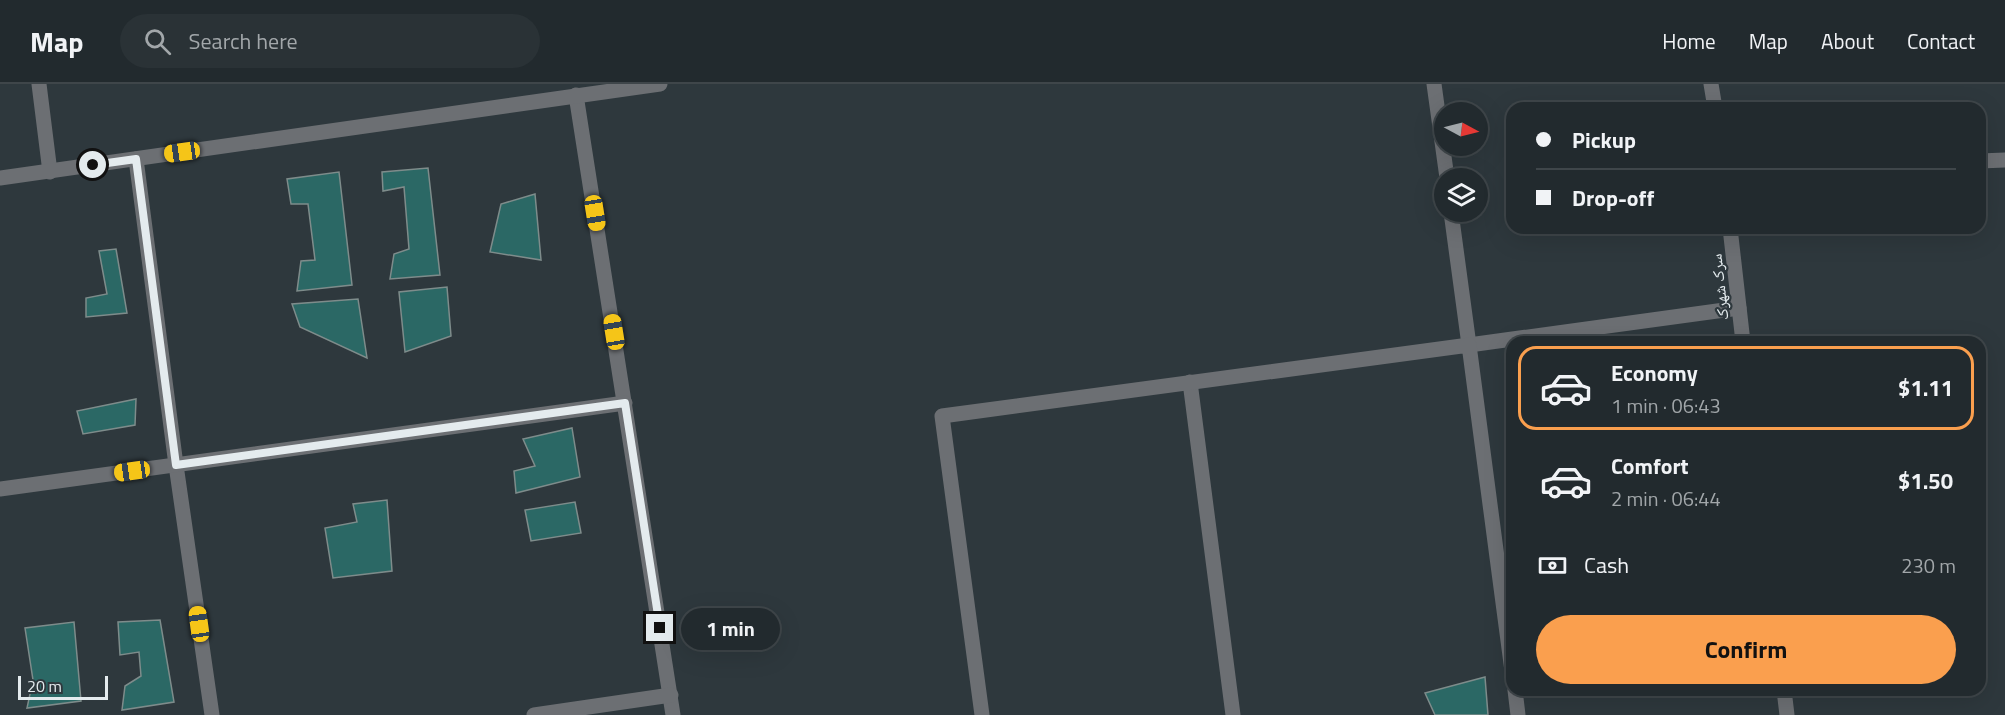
<!DOCTYPE html>
<html lang="en">
<head>
<meta charset="utf-8">
<style>
  body { margin:0; font-family:"Titillium Web","Noto Naskh Arabic",sans-serif; background:#2a3236; color:#f1f3f6; height:100vh; display:flex; flex-direction:column; font-size:22px; white-space:nowrap }
  * { box-sizing:border-box; margin:0 }
  p { font-size:20px; color:#a2a7aa }
  .icon { flex:none; width:33px; height:33px; fill:none; stroke:currentColor; stroke-width:2; stroke-linecap:round; stroke-linejoin:round }
  .map { position:relative; flex:1; overflow:hidden }
  .panel { position:absolute; left:1506px; top:252px; width:480px; height:360px; display:flex; flex-direction:column; background:#222a2e; border-radius:18px; box-shadow:0 6px 24px #0002,0 0 0 2px #3f464a }
  .panel>* { flex:none }
  .guide { position:absolute; left:1506px; top:18px; width:480px; height:132px; border-radius:18px; box-shadow:0 6px 24px #0002,0 0 0 2px #3f464a; display:grid; align-content:center; height:132px; padding:0 30px; background:#222a2e }
  .needle { width:39px; rotate:97deg }
  .fabs { position:absolute; left:1434px; top:18px; display:grid; gap:12px }
  .fabs a { display:grid; place-items:center; width:54px; height:54px; border-radius:50%; background:#222a2e; box-shadow:0 6px 24px #0002,0 0 0 2px #3f464a; font-size:30px }
  .scale { position:absolute; left:18px; bottom:15px; width:90px; box-sizing:border-box; padding-left:6px; border:3px solid #e4ebee; border-top:0; font-size:16px; line-height:21px; white-space:nowrap; color:#e4ebee; -webkit-text-stroke:4px #2e383d; paint-order:stroke }
  .end { position:absolute; width:27px; height:27px; margin:-14px; border:8px solid #e4ebee; background:#111; box-shadow:0 0 0 3px #111 }
  .from { border-radius:50% }
  .bubble { position:absolute; height:42px; border-radius:21px; background:#222a2e; box-shadow:0 6px 24px #0002,0 0 0 2px #3f464a; font-size:20px; font-weight:700; line-height:42px; text-align:center }
  .car { position:absolute; width:18px; height:36px; margin:-18px -9px; border-radius:8px; box-shadow:0 0 4px 2px #0007; background:linear-gradient(#f5c518 24%,#345 0 40%,#f5c518 0 76%,#345 0 86%,#f5c518 0) }
  .guide b { display:flex; align-items:center; gap:21px; height:57px; font-size:22px }
  .guide b+b { border-top:2px solid #3f464a }
  .guide i { width:15px; height:15px; background:#f1f3f6 }
  ul { padding:10px 0 0; list-style:none }
  li { display:flex; align-items:center; gap:18px; height:84px; margin:0 12px 9px; padding:0 18px; border:3px solid transparent; border-radius:18px }
  li div { flex:1 }
  li b { display:block; font-size:22px }
  li em { font-style:normal; font-weight:700 }
  li.selected { border-color:#fa9f4e }
  li>.icon { width:54px; height:54px; stroke-width:1.5 }
  .pay { display:flex; align-items:center; gap:15px; height:66px; padding:0 30px; font-size:22px }
  .pay p { margin-inline-start:auto }
  .action { display:flex; gap:12px; margin-top:auto; padding:12px 30px }
  .action a { flex:1; height:69px; border-radius:36px; background:#fa9f4e; color:#111; font-size:24px; font-weight:700; line-height:69px; text-align:center }
  header { display:flex; align-items:center; gap:36px; box-sizing:border-box; height:84px; padding:0 30px; background:#222a2e; border-bottom:2px solid #3f464a }
  header strong { font-size:28px }
  nav { display:flex; gap:33px; margin-inline-start:auto; font-size:21px }
  .search { width:420px; height:54px; background:#2a3236; display:flex; align-items:center; gap:15px; box-sizing:border-box; padding:0 21px; border-radius:33px; color:#a2a7aa; font-size:22px }
  .map>svg:first-child { display:block }
  .building { fill:#2b6865; stroke:#7e8c8b; stroke-width:1.5 }
  .lines { fill:none; stroke-linecap:round; stroke-linejoin:round }
  .minor { stroke:#6c6f73; stroke-width:15 }
  .route { stroke:#e4ebee; stroke-width:8 }
  .labels { text-anchor:middle; stroke-width:4.5; stroke-linejoin:round; paint-order:stroke }
  .street-label { font-size:16px; fill:#e4ebee; stroke:#2e383d }
</style>
</head>
<body>
<header>
<strong>Map</strong>
<div class="search"><svg class="icon" aria-label="search" viewBox="0 0 24 24"><circle cx="10" cy="10" r="6"/><path d="M15 15l6 6"/></svg>Search here</div>
<nav><a>Home</a><a>Map</a><a>About</a><a>Contact</a></nav>
</header>
<div class="map">
<svg width="2005" height="631" viewBox="0 0 2005 631">
  <rect width="100%" height="100%" fill="#2e383d"/>
  <!-- building -->
  <g class="building">
    <polygon points="428,84 440,191 390,195 394,170 409,165 404,103 383,107 382,88"/>
    <polygon points="339,88 352,201 297,207 301,177 315,176 308,120 291,120 287,95"/>
    <polygon points="535,110 541,176 490,168 501,120"/>
    <polygon points="116,165 127,229 86,233 86,214 107,210 99,167"/>
    <polygon points="447,203 451,252 405,268 399,208"/>
    <polygon points="358,215 367,274 300,243 292,220"/>
    <polygon points="136,315 135,341 83,350 77,327"/>
    <polygon points="572,344 580,393 516,409 514,387 535,382 523,355"/>
    <polygon points="387,416 392,487 333,494 325,444 357,438 353,420"/>
    <polygon points="575,418 581,449 531,457 525,426"/>
    <polygon points="160,536 174,618 122,626 125,602 141,592 139,568 120,571 118,538"/>
    <polygon points="74,538 81,617 27,624 33,596 25,544"/>
    <polygon points="1485,593 1488,631 1435,631 1425,609"/>
  </g>
  <g class="lines">
    <!-- minor -->
    <g class="minor">
      <polyline points="39,0 50,88"/>
      <polyline points="1434,0 1447,94"/>
      <polyline points="1711,0 1715,24"/>
      <polyline points="576,11 673,631"/>
      <polyline points="136,75 176,381 212,631"/>
      <polyline points="1980,77 2005,76"/>
      <polyline points="0,94 660,0"/>
      <polyline points="1451,128 1469,261 1739,224"/>
      <polyline points="1730,144 1743,258"/>
      <polyline points="1190,298 1233,631"/>
      <polyline points="0,405 625,319"/>
      <polyline points="1515,606 1518,631"/>
      <polyline points="1784,606 1787,631"/>
      <polyline points="534,631 671,611"/>
      <polyline points="982,631 942,332 1469,261 1512,587"/>
    </g>
  </g>
  <g class="lines">
    <!-- route -->
    <polyline class="route" points="93,81 136,75 176,381 625,319 660,544"/>
  </g>
  <g class="labels">
    <!-- street labels -->
    <g class="street-label">
      <text transform="translate(1719 203) rotate(-96)" y="6">سرک شهرک</text>
    </g>
  </g>
</svg>
<div class="fabs">
<a><svg class="needle" viewBox="-14 -14 28 28"><path d="M0-13l5 13h-10z" fill="#e53935"/><path d="M0 13l5-13h-10z" fill="#a2a7aa"/></svg></a>
<a><svg class="icon" aria-label="layers" viewBox="0 0 24 24"><path d="M12 4l9 5-9 5-9-5zM3 14l9 5 9-5"/></svg></a>
</div>
<div class="scale">20 m</div>
<i class="end from" style="left:93px;top:81px"></i>
<i class="end" style="left:660px;top:544px"></i>
<div class="bubble" style="left:681px;top:524px;width:99px">1 min</div>
<i class="car" style="left:182px;top:68px;rotate:262deg"></i>
<i class="car" style="left:595px;top:129px;rotate:171deg"></i>
<i class="car" style="left:614px;top:248px;rotate:351deg"></i>
<i class="car" style="left:132px;top:387px;rotate:262deg"></i>
<i class="car" style="left:199px;top:540px;rotate:352deg"></i>
<div class="guide">
<b><i class="from"></i>Pickup</b>
<b><i></i>Drop-off</b>
</div>
<section class="panel">
<ul>
<li class="selected"><svg class="icon" aria-label="car" viewBox="0 0 24 24"><path d="M5 17H2v-5l4-1 3-4h7l3 4 3 1v5h-3M9 17h6M6 11h13"/><circle cx="7" cy="17" r="2"/><circle cx="17" cy="17" r="2"/></svg><div><b>Economy</b><p>1 min · 06:43</p></div><em>$1.11</em></li>
<li><svg class="icon" aria-label="car" viewBox="0 0 24 24"><path d="M5 17H2v-5l4-1 3-4h7l3 4 3 1v5h-3M9 17h6M6 11h13"/><circle cx="7" cy="17" r="2"/><circle cx="17" cy="17" r="2"/></svg><div><b>Comfort</b><p>2 min · 06:44</p></div><em>$1.50</em></li>
</ul>
<div class="pay"><svg class="icon" aria-label="cash" viewBox="0 0 24 24"><path d="M3 7h18v10H3z"/><circle cx="12" cy="12" r="2"/></svg>Cash<p>230 m</p></div>
<div class="action"><a>Confirm</a></div>
</section>
</div>
</body>
</html>
